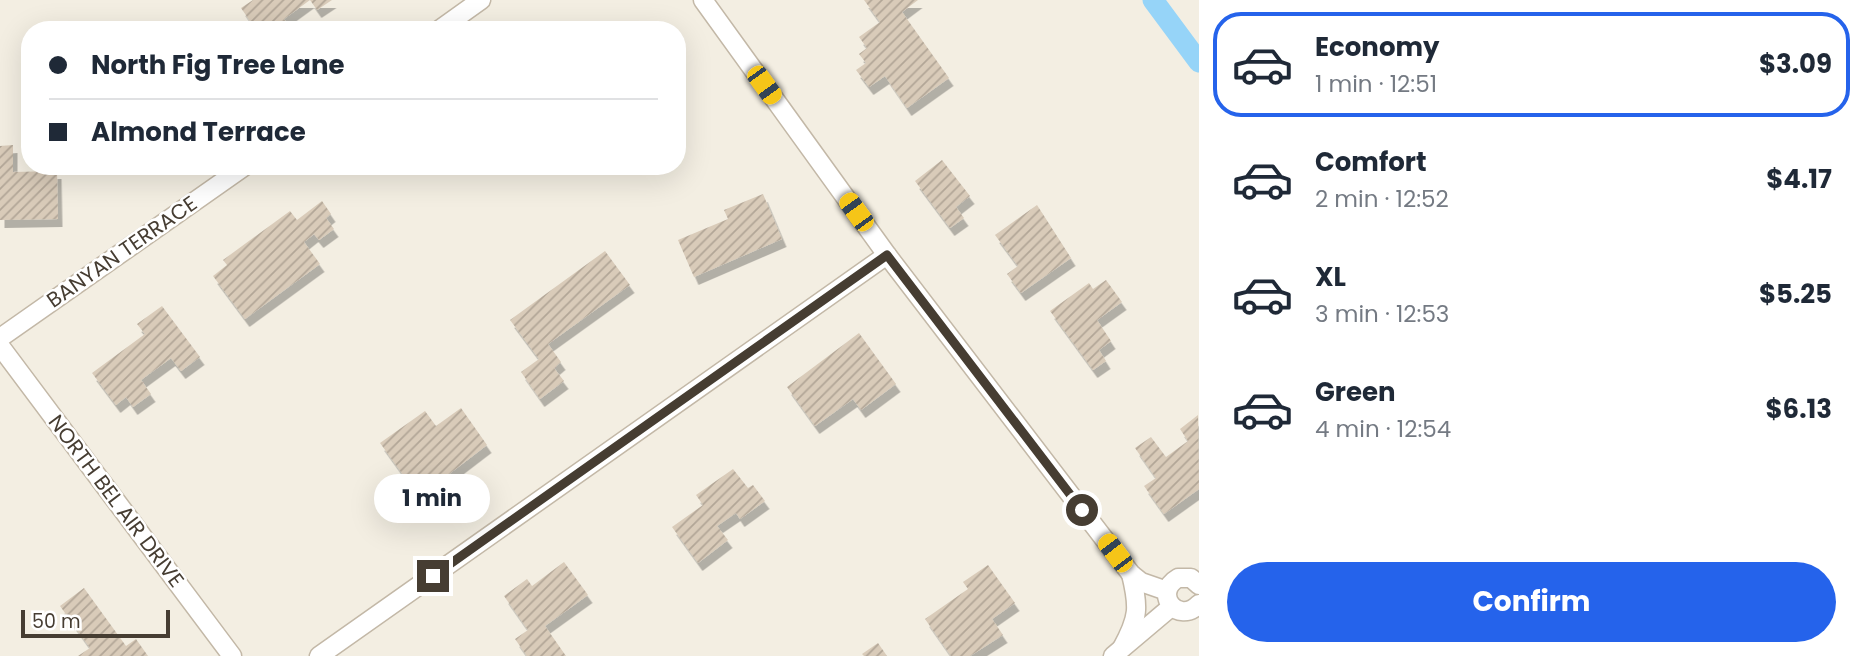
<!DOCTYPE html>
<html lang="en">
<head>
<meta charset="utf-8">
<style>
  body { margin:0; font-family:Poppins,sans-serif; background:#f2f2f3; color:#1f2937; height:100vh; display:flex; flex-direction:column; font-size:26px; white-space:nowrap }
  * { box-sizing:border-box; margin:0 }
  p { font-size:23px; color:#747a83 }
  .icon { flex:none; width:38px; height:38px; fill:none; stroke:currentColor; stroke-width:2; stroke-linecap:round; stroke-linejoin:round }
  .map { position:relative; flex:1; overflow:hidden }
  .sheet { display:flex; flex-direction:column; background:#fff; width:665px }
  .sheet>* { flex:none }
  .top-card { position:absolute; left:21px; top:21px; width:665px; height:154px; border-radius:28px; box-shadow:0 7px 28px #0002; display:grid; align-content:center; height:154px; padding:0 28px; background:#fff }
  .scale { position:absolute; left:21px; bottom:18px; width:149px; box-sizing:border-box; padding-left:7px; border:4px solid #463d32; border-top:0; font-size:19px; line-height:24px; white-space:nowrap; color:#463d32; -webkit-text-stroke:5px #fff; paint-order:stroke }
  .end { position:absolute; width:32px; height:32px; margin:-16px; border:9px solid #463d32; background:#fff; box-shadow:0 0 0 4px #fff }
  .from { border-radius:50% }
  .bubble { position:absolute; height:49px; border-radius:24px; background:#fff; box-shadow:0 7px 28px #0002; font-size:23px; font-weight:700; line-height:49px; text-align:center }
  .car { position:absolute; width:21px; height:42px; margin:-21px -10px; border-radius:9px; box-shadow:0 0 5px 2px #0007; background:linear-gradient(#f5c518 24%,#345 0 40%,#f5c518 0 76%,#345 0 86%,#f5c518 0) }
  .top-card b { display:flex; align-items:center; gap:24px; height:66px; font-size:26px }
  .top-card b+b { border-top:2px solid #e0e1e3 }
  .top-card i { width:18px; height:18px; background:#1f2937 }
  ul { padding:12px 0 0; list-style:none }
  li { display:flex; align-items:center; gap:21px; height:105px; margin:0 14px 10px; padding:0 14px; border:4px solid transparent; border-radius:28px }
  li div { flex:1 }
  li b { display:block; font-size:26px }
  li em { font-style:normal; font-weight:700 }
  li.active { border-color:#2563eb }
  li>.icon { width:63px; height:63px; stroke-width:1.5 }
  .button { display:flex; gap:14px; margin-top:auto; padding:14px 28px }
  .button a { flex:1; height:80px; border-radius:42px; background:#2563eb; color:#fff; font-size:28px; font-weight:700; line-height:80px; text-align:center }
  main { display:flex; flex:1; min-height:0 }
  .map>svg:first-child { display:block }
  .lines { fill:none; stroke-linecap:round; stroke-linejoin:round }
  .canal { stroke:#96d4f8; stroke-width:21 }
  .building { fill:url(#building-hatch); filter:url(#shadow) }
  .street-casing { stroke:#c3b8a7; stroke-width:21 }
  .street { stroke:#fff; stroke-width:18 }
  .route { stroke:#463d32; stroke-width:9 }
  .labels { text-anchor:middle; stroke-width:5; stroke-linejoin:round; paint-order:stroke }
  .street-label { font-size:21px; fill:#463d32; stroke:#fff }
</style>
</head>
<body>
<main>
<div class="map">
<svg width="1199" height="656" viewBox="0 0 1199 656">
  <defs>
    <pattern id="building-hatch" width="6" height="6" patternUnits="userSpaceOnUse" patternTransform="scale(1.75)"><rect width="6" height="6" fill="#d9cbb9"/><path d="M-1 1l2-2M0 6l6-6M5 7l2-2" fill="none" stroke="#b2a697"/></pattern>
    <filter id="shadow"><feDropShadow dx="4.5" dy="8" stdDeviation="0" flood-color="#0004"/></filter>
  </defs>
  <rect width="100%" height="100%" fill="#f3eee2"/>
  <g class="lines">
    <!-- canal -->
    <polyline class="canal" points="1153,0 1199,62"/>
  </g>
  <!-- building -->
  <g class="building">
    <polygon points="253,0 332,0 317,10 310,0 284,19 292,30 256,30 241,8"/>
    <polygon points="864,0 918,0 902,12 949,78 907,108 885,76 869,87 856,70 866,63 859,54 867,48 859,37 880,22"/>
    <polygon points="13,145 13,172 57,171 58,219 0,220 0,146"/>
    <polygon points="942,160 970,196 956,207 964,218 950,228 915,181"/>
    <polygon points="763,194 782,239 694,277 678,240 728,219 724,210"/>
    <polygon points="322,201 331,214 326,218 334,229 319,240 314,234 304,242 320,264 245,319 213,276 227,265 223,260 290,211 297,220"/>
    <polygon points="1037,205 1071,258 1021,293 1007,274 1018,266 995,235"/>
    <polygon points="605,251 630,285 548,344 561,362 554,368 564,381 540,399 521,372 539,359 510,320"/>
    <polygon points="1106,280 1122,302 1097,320 1111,341 1099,350 1106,361 1093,370 1050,311 1089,283 1093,289"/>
    <polygon points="162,306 200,357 181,371 171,358 141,380 151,394 133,407 126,397 116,405 92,373 145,334 137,324"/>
    <polygon points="859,333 896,384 861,410 853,399 815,426 787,387"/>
    <polygon points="461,408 487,445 419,497 380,443 425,411 436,426"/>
    <polygon points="1198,415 1199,489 1164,514 1144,486 1156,478 1135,448 1151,437 1166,457 1188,441 1180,429"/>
    <polygon points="733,469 748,488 753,485 765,501 740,519 736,513 717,526 728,540 698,563 672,527 703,505 696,495"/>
    <polygon points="564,562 588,595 545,626 566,656 527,656 515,639 528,630 504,596 527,579 532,586"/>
    <polygon points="988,565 1015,603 992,619 1003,635 970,656 951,656 925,619 968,589 963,582"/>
    <polygon points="84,588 126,646 136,639 148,656 78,656 90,648 60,606"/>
    <polygon points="878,643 887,656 864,656 862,654"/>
  </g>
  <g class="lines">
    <!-- street casing -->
    <g class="street-casing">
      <g id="street">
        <polyline points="703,0 887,255 1131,574 1141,582 1167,591"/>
        <polyline points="439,30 481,0"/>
        <polyline points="0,338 245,166"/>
        <polyline points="0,346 232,656"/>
        <path d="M1199,585l-8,-7h-13c-26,15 0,48 21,26"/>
        <path d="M1122,648c17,-31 17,-41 9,-74"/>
        <polyline points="319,656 887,255"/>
        <polyline points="1113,656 1171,607"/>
      </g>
    </g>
    <!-- street -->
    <use href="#street" class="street"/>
  </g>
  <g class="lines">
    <!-- route -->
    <polyline class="route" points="433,576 887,255 1082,510"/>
  </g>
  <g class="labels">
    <!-- street labels -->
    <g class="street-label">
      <text transform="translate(122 252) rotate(-35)" y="7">BANYAN TERRACE</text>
      <text transform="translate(116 501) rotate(53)" y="7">NORTH BEL AIR DRIVE</text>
    </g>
  </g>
</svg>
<div class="scale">50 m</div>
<i class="end from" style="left:1082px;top:510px"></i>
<i class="end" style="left:433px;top:576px"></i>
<div class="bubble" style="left:374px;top:474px;width:116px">1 min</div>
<i class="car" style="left:764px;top:85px;rotate:144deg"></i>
<i class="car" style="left:856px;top:212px;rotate:324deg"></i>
<i class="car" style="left:1115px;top:553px;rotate:323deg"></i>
<div class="top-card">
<b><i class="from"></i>North Fig Tree Lane</b>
<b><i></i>Almond Terrace</b>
</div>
</div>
<section class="sheet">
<ul>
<li class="active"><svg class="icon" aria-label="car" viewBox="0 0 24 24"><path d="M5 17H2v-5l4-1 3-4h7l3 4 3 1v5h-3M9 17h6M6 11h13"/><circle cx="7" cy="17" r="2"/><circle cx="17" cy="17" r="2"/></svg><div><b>Economy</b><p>1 min · 12:51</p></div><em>$3.09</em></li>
<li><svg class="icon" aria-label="car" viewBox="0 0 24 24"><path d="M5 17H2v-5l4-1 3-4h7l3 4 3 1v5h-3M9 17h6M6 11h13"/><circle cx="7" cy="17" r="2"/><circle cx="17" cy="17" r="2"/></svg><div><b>Comfort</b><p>2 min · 12:52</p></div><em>$4.17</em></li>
<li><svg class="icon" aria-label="car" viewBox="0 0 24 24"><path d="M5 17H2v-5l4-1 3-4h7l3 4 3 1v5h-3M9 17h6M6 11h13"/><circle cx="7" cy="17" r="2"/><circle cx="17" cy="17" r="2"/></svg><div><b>XL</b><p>3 min · 12:53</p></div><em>$5.25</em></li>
<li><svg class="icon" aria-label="car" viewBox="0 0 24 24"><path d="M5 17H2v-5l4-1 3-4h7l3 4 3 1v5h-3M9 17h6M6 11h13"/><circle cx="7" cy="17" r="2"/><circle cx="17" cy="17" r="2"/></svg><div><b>Green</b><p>4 min · 12:54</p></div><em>$6.13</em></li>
</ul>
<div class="button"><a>Confirm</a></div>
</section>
</main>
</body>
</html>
